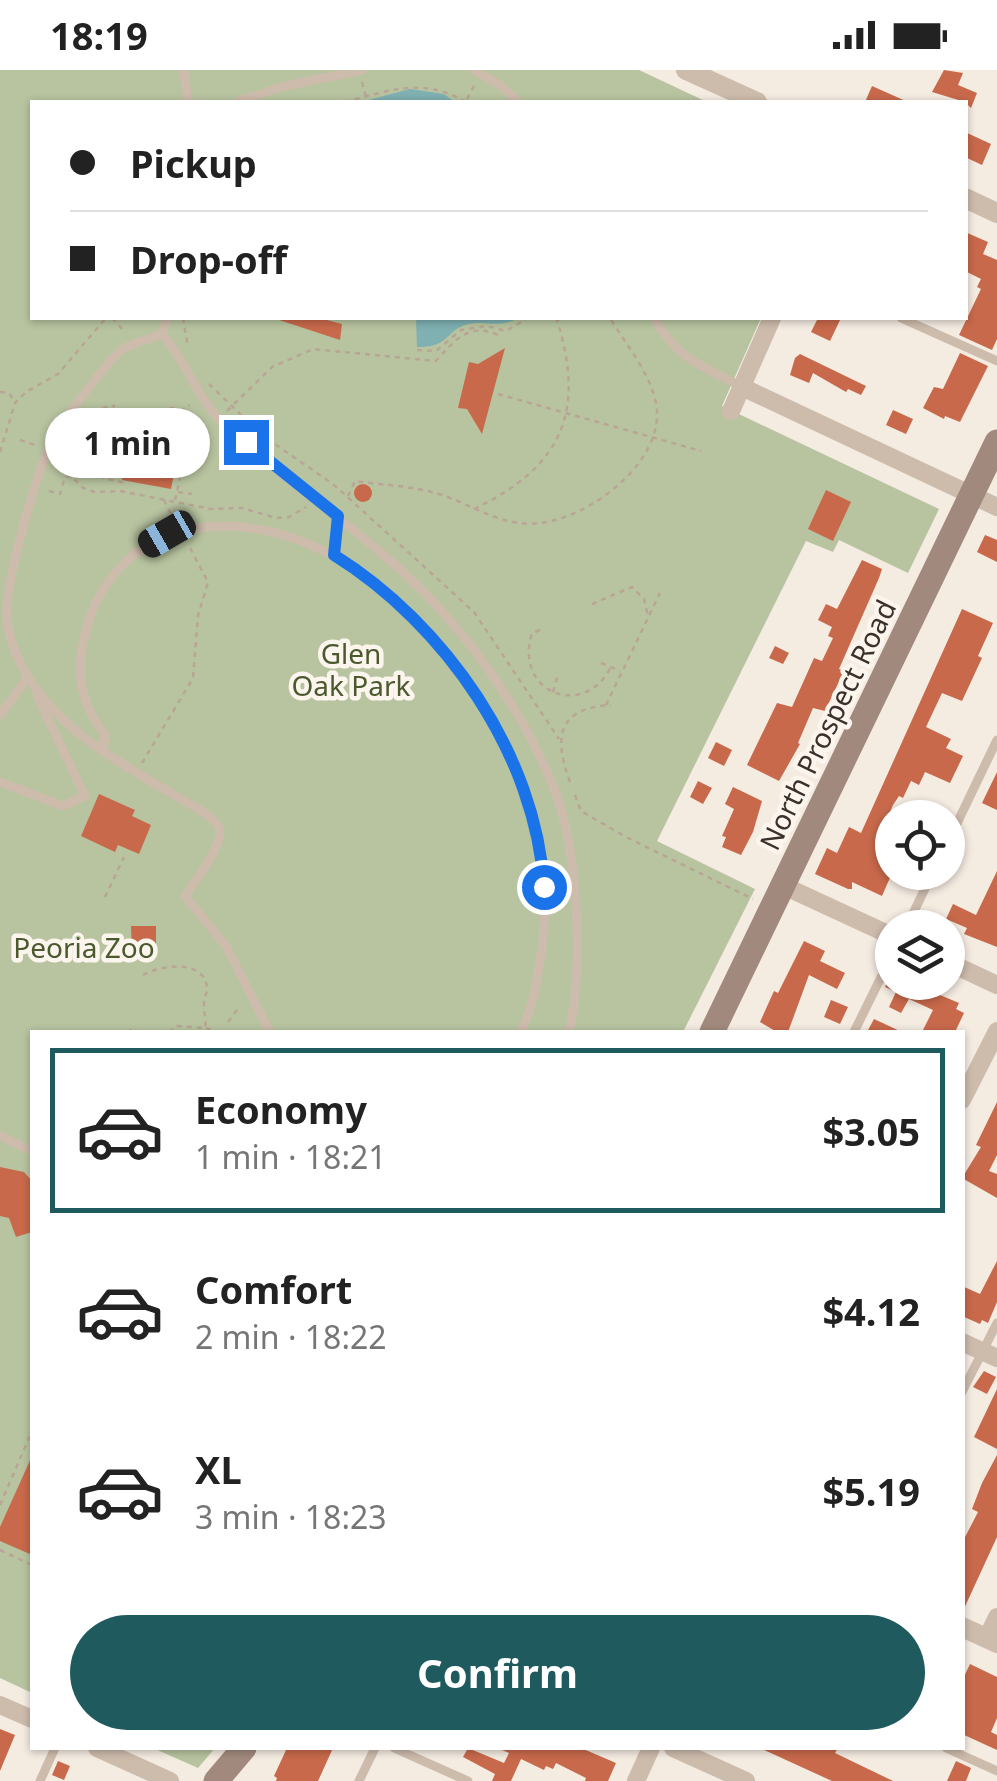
<!DOCTYPE html>
<html lang="en">
<head>
<meta charset="utf-8">
<style>
  body { margin:0; font-family:"Noto Sans",sans-serif; background:#f2f2f2; color:#222; height:100vh; display:flex; flex-direction:column; font-size:38px; white-space:nowrap }
  * { box-sizing:border-box; margin:0 }
  p { font-size:32px; color:#767676 }
  .icon { flex:none; width:55px; height:55px; fill:none; stroke:currentColor; stroke-width:2; stroke-linecap:round; stroke-linejoin:round }
  .map { position:relative; flex:1; overflow:hidden }
  .side { position:absolute; left:30px; top:960px; width:935px; height:720px; display:flex; flex-direction:column; background:#fff; border-radius:0px; box-shadow:0 2px 8px #0004 }
  .side>* { flex:none }
  .top-card { position:absolute; left:30px; top:30px; width:938px; height:220px; border-radius:0px; box-shadow:0 2px 8px #0004; display:grid; align-content:center; height:220px; padding:0 40px; background:#fff }
  .tools { position:absolute; left:875px; top:730px; display:grid; gap:20px }
  .tools a { display:grid; place-items:center; width:90px; height:90px; border-radius:50%; background:#fff; box-shadow:0 2px 8px #0004; font-size:50px }
  .end { position:absolute; width:45px; height:45px; margin:-22px; border:12px solid #1a73e8; background:#fff; box-shadow:0 0 0 5px #fff }
  .from { border-radius:50% }
  .bubble { position:absolute; height:70px; border-radius:35px; background:#fff; box-shadow:0 2px 8px #0004; font-size:32px; font-weight:700; line-height:70px; text-align:center }
  .car { position:absolute; width:30px; height:60px; margin:-30px -15px; border-radius:12px; box-shadow:0 0 8px 2px #0007; background:linear-gradient(#222 24%,#8ab4d8 0 40%,#222 0 76%,#8ab4d8 0 86%,#222 0) }
  .top-card b { display:flex; align-items:center; gap:35px; height:95px; font-size:38px }
  .top-card b+b { border-top:2px solid #e0e0e0 }
  .top-card i { width:25px; height:25px; background:#222 }
  ul { padding:18px 0 0; list-style:none }
  li { display:flex; align-items:center; gap:30px; height:165px; margin:0 20px 15px; padding:0 20px; border:5px solid transparent; border-radius:0px }
  li div { flex:1 }
  li b { display:block; font-size:38px }
  li em { font-style:normal; font-weight:700 }
  li.current { border-color:#1f5a5e }
  li>.icon { width:90px; height:90px; stroke-width:1.5 }
  .cta { display:flex; gap:20px; margin-top:auto; padding:20px 40px }
  .cta a { flex:1; height:115px; border-radius:60px; background:#1f5a5e; color:#fff; font-size:40px; font-weight:700; line-height:115px; text-align:center }
  .status { display:flex; justify-content:space-between; align-items:center; height:70px; padding:0 50px; background:#fff; direction:ltr }
  .status svg { height:28px; fill:currentColor }
  .map>svg:first-child { display:block }
  .green { fill:#b8c4a0 }
  .water { fill:#7fb0b2 }
  .building { fill:#c8694b }
  .lines { fill:none; stroke-linecap:round; stroke-linejoin:round }
  .path { stroke:#b9a596; stroke-width:2.5; stroke-dasharray:5 5; stroke-linecap:butt }
  .service { stroke:#cdbbac; stroke-width:9 }
  .minor { stroke:#cdbbac; stroke-width:18 }
  .tertiary { stroke:#cdbbac; stroke-width:20 }
  .secondary { stroke:#a18a7d; stroke-width:25 }
  .route { stroke:#1a73e8; stroke-width:12 }
  .labels { text-anchor:middle; stroke-width:9; stroke-linejoin:round; paint-order:stroke }
  .park-label { font-size:28px; fill:#4a5a2e; stroke:#fbf5ee }
  .street-label { font-size:28px; fill:#3b302b; stroke:#fbf5ee }
</style>
</head>
<body>
<div class="status"><b>18:19</b><svg viewBox="0 0 49 12"><path d="M0 12V9h3v3zM5 12V6h3v6zM10 12V3h3v9zM15 12V0h3v12zM26 1h20v11H26zM47 4h2v5h-2z"/></svg></div>
<div class="map">
<svg width="997" height="1711" viewBox="0 0 997 1711">
  <rect width="100%" height="100%" fill="#f4ebe1"/>
  <!-- green -->
  <g class="green">
    <polygon points="0,0 639,0 707,32 32,32 32,248 761,248 722,336 939,439 908,503 839,470 833,482 806,471 657,771 755,819 683,962 32,962 32,1623 0,1608"/>
    <polygon points="153,1678 215,1678 198,1698"/>
  </g>
  <!-- water -->
  <g class="water">
    <polygon points="410,19 444,24 455,32 361,32"/>
    <path d="M416,248h103c-22,11 -29,2 -50,6 -24,5 -18,24 -52,23z"/>
  </g>
  <!-- building -->
  <g class="building">
    <polygon points="944,0 963,3 958,15 977,23 971,38 965,32 932,22"/>
    <polygon points="872,16 908,32 865,32"/>
    <polygon points="965,62 991,74 982,95 965,87"/>
    <polygon points="965,162 988,172 983,184 997,190 997,269 992,280 959,265 981,219 977,217 981,209 965,201"/>
    <polygon points="273,248 319,248 342,254 340,270"/>
    <polygon points="818,248 841,248 830,271 811,262"/>
    <polygon points="505,278 482,364 467,339 458,338 469,292 478,294"/>
    <polygon points="960,283 988,296 960,352 945,346 944,349 923,338 934,317 943,319"/>
    <polygon points="800,284 866,316 861,325 848,319 846,322 813,303 809,313 790,305 795,288"/>
    <polygon points="893,340 913,349 906,364 886,355"/>
    <polygon points="159,347 176,351 182,363 171,419 122,410 123,403 95,397 100,356 111,348 147,355"/>
    <circle cx="363" cy="423" r="9"/>
    <polygon points="826,420 851,432 833,471 808,459"/>
    <polygon points="985,465 997,470 997,492 977,482"/>
    <polygon points="862,490 882,499 879,508 839,599 844,601 825,641 813,638 798,673 800,674 779,711 747,695 777,633 792,637 814,588 822,591 833,568 828,566 832,557 818,550 826,534 837,539"/>
    <polygon points="962,539 993,553 978,586 982,588 962,631 942,623 926,657 951,669 946,678 963,686 950,713 925,702 919,715 911,711 903,728 899,726 893,735 880,765 892,771 892,803 882,826 852,812 852,819 848,819 815,804 827,778 837,783 849,757 861,763"/>
    <polygon points="775,576 789,583 783,594 769,588"/>
    <polygon points="716,672 732,680 724,696 708,688"/>
    <polygon points="997,702 997,740 982,733"/>
    <polygon points="698,711 712,718 703,734 690,727"/>
    <polygon points="733,717 762,731 753,762 741,785 722,777 726,767 722,766 734,739 725,734"/>
    <polygon points="99,724 135,740 132,746 151,755 139,784 118,775 115,782 81,766"/>
    <polygon points="997,801 997,877 964,864 967,858 946,849 953,834 976,845"/>
    <polygon points="131,856 156,856 156,887 132,887"/>
    <polygon points="804,871 825,881 820,891 845,903 837,919 809,905 788,962 777,962 760,952 774,921 778,923"/>
    <polygon points="888,912 909,912 959,933 956,939 964,943 955,962 922,962 933,940 909,929 901,943 889,937 896,922 885,917"/>
    <polygon points="831,930 848,937 840,954 824,947"/>
    <polygon points="874,949 902,962 867,962"/>
    <polygon points="997,1032 997,1085 989,1101 997,1104 997,1128 962,1108 981,1077 976,1075"/>
    <polygon points="0,1097 24,1102 32,1111 32,1162 16,1167 9,1148 0,1146"/>
    <polygon points="997,1191 997,1232 988,1253 982,1250 980,1254 962,1246 962,1216 980,1224"/>
    <polygon points="984,1301 996,1307 987,1324 973,1317"/>
    <polygon points="997,1319 997,1379 974,1367"/>
    <polygon points="997,1385 997,1467 962,1543 962,1473 978,1442 972,1439 982,1413"/>
    <polygon points="32,1386 32,1485 0,1471 0,1457"/>
    <polygon points="970,1594 997,1607 997,1648 991,1662 997,1665 997,1680 962,1664 962,1611"/>
    <polygon points="0,1659 15,1665 0,1701"/>
    <polygon points="287,1678 333,1678 318,1711 276,1711 277,1708 274,1706"/>
    <polygon points="468,1678 504,1693 509,1683 497,1678 581,1678 616,1693 608,1711 585,1711 586,1708 556,1693 553,1699 546,1696 544,1700 521,1689 511,1711 492,1711 495,1704 463,1687"/>
    <polygon points="760,1678 838,1678 835,1683 893,1711 832,1711"/>
    <polygon points="58,1691 70,1696 64,1710 52,1705"/>
    <polygon points="956,1691 971,1698 966,1711 947,1711"/>
  </g>
  <g class="lines">
    <!-- path -->
    <g class="path">
      <polyline points="362,12 366,27"/>
      <polyline points="467,29 475,14"/>
      <path d="M345,32c45,-12 79,-25 121,0"/>
      <polyline points="112,248 126,263"/>
      <polyline points="183,248 188,277"/>
      <polyline points="417,280 436,281 461,260 487,256 506,261 528,248"/>
      <polyline points="209,314 263,366 333,414 474,542 559,669"/>
      <polyline points="0,322 9,323 15,332"/>
      <polyline points="498,324 701,381"/>
      <polyline points="170,338 182,340 190,335"/>
      <path d="M227,341l45,-44 41,-18 123,12c19,-21 32,-39 62,-26"/>
      <path d="M81,351l7,3c5,-14 13,-17 27,-18"/>
      <polyline points="20,370 35,375"/>
      <polyline points="0,382 15,333 26,322 58,304 106,248"/>
      <polyline points="54,395 67,399"/>
      <polyline points="122,407 103,403 103,408 125,413"/>
      <polyline points="49,421 60,424 65,407 71,406 83,418 95,422 120,421 211,439 242,438 276,448 289,447 306,437"/>
      <polyline points="178,422 192,424"/>
      <path d="M348,426l7,-15c27,4 58,5 84,13 28,9 51,25 80,29 54,8 139,-52 138,-109 0,-33 -31,-69 -47,-96"/>
      <polyline points="164,430 173,448"/>
      <polyline points="175,430 191,360 182,340"/>
      <path d="M474,439c88,-42 112,-97 83,-189l5,-2"/>
      <polyline points="592,534 632,517 644,529 648,546"/>
      <path d="M540,560l-8,3c-19,60 52,87 79,34"/>
      <polyline points="601,593 620,601"/>
      <polyline points="553,622 558,604"/>
      <polyline points="606,635 660,523"/>
      <polyline points="142,693 193,608 198,546 208,512 190,478"/>
      <path d="M570,712c-17,-46 -12,-74 41,-77"/>
      <polyline points="575,725 581,741 626,767 753,829"/>
      <polyline points="105,827 124,787"/>
      <path d="M143,905c17,-10 61,-16 64,12 1,5 -3,10 -3,16 -1,9 3,15 1,25l-28,-2 -8,6"/>
      <polyline points="228,952 240,936"/>
      <polyline points="206,958 217,962"/>
      <polyline points="130,959 131,962"/>
      <polyline points="0,1435 32,1361"/>
      <polyline points="0,1480 32,1495"/>
    </g>
    <!-- service -->
    <g class="service">
      <polyline points="184,0 188,32"/>
      <polyline points="474,0 500,15 518,32"/>
      <polyline points="236,32 285,16 362,0"/>
      <path d="M654,248c25,43 46,46 88,69"/>
      <polyline points="901,248 997,291"/>
      <path d="M162,264c-12,5 -31,9 -42,17 -9,7 -61,74 -66,85 -16,31 -51,151 -47,184 2,19 11,41 21,57 40,65 117,99 180,138 4,4 10,9 11,13 6,16 -25,54 -34,68l41,50 44,86"/>
      <path d="M162,264c24,27 34,62 60,88 53,51 115,92 171,141 69,61 128,142 162,228 16,43 20,90 22,135 1,36 0,72 -8,106"/>
      <polyline points="162,264 167,248"/>
      <polyline points="335,485 338,446"/>
      <polyline points="0,645 28,607"/>
      <path d="M103,680l2,-16c-29,-35 -30,-71 -16,-114 14,-43 49,-79 94,-89 159,-35 301,137 345,272 18,53 21,110 11,164 -3,22 -8,46 -19,65"/>
      <polyline points="0,712 63,736 85,726 37,626"/>
      <polyline points="948,772 997,670"/>
      <polyline points="906,858 933,802"/>
      <polyline points="854,962 892,885"/>
      <polyline points="0,1066 32,1081"/>
      <polyline points="962,1322 997,1253"/>
      <polyline points="394,1678 468,1711"/>
      <polyline points="946,1678 997,1701"/>
      <polyline points="40,1711 55,1678"/>
      <polyline points="359,1711 375,1678"/>
    </g>
    <!-- minor -->
    <g class="minor">
      <polyline points="742,317 997,437"/>
      <polyline points="731,341 772,248"/>
      <polyline points="784,816 892,866"/>
      <polyline points="948,892 997,915"/>
      <polyline points="962,1030 997,961"/>
      <polyline points="962,1272 997,1288"/>
      <polyline points="987,1568 997,1547"/>
      <polyline points="0,1635 32,1649"/>
      <polyline points="97,1678 170,1711"/>
      <polyline points="673,1678 746,1711"/>
      <polyline points="636,1711 651,1678"/>
    </g>
    <!-- tertiary -->
    <g class="tertiary">
      <polyline points="686,0 757,32"/>
      <polyline points="965,128 997,143"/>
      <polyline points="962,1557 997,1573"/>
    </g>
    <!-- secondary -->
    <g class="secondary">
      <polyline points="712,962 997,372"/>
      <polyline points="216,1711 244,1678"/>
    </g>
  </g>
  <g class="lines">
    <!-- route -->
    <path class="route" d="M246,372l92,74 -4,39c111,69 202,200 210,332"/>
  </g>
  <g class="labels">
    <!-- park labels -->
    <g class="park-label">
      <text x="351" y="594">Glen<tspan x="351" dy="32">Oak Park</tspan></text>
      <text x="84" y="888">Peoria Zoo</text>
    </g>
    <!-- street labels -->
    <g class="street-label">
      <text transform="translate(828 655) rotate(-64)" y="10">North Prospect Road</text>
    </g>
  </g>
</svg>
<div class="tools">
<a><svg class="icon" aria-label="locate" viewBox="0 0 24 24"><circle cx="12" cy="12" r="6"/><path d="M12 2v4M12 18v4M2 12h4M18 12h4"/></svg></a>
<a><svg class="icon" aria-label="layers" viewBox="0 0 24 24"><path d="M12 4l9 5-9 5-9-5zM3 14l9 5 9-5"/></svg></a>
</div>
<i class="end from" style="left:544px;top:817px"></i>
<i class="end" style="left:246px;top:372px"></i>
<div class="bubble" style="left:45px;top:338px;width:165px">1 min</div>
<i class="car" style="left:167px;top:464px;rotate:240deg"></i>
<div class="top-card">
<b><i class="from"></i>Pickup</b>
<b><i></i>Drop-off</b>
</div>
<section class="side">
<ul>
<li class="current"><svg class="icon" aria-label="car" viewBox="0 0 24 24"><path d="M5 17H2v-5l4-1 3-4h7l3 4 3 1v5h-3M9 17h6M6 11h13"/><circle cx="7" cy="17" r="2"/><circle cx="17" cy="17" r="2"/></svg><div><b>Economy</b><p>1 min · 18:21</p></div><em>$3.05</em></li>
<li><svg class="icon" aria-label="car" viewBox="0 0 24 24"><path d="M5 17H2v-5l4-1 3-4h7l3 4 3 1v5h-3M9 17h6M6 11h13"/><circle cx="7" cy="17" r="2"/><circle cx="17" cy="17" r="2"/></svg><div><b>Comfort</b><p>2 min · 18:22</p></div><em>$4.12</em></li>
<li><svg class="icon" aria-label="car" viewBox="0 0 24 24"><path d="M5 17H2v-5l4-1 3-4h7l3 4 3 1v5h-3M9 17h6M6 11h13"/><circle cx="7" cy="17" r="2"/><circle cx="17" cy="17" r="2"/></svg><div><b>XL</b><p>3 min · 18:23</p></div><em>$5.19</em></li>
</ul>
<div class="cta"><a>Confirm</a></div>
</section>
</div>
</body>
</html>
